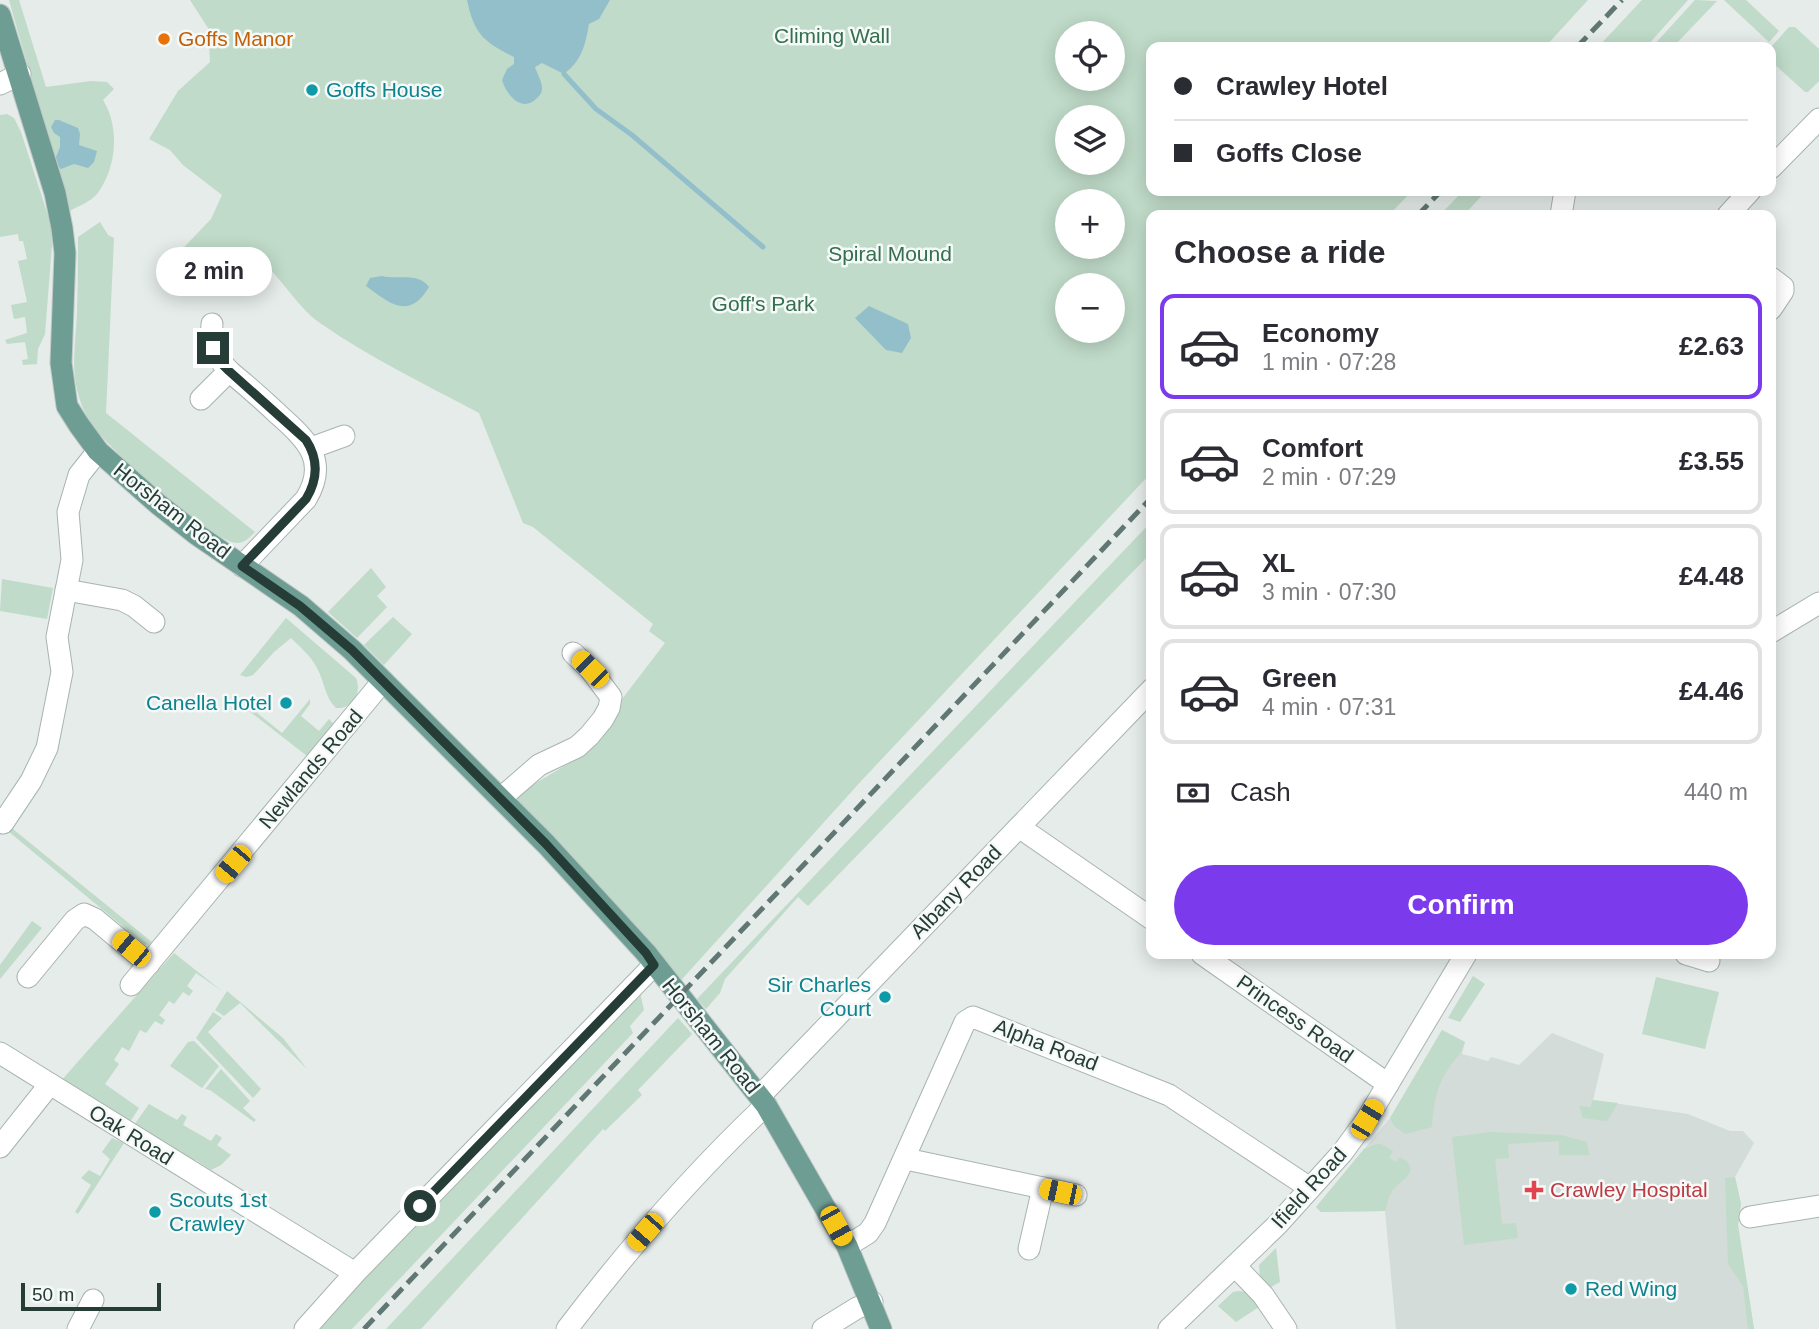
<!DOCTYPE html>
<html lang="en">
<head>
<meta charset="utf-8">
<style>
  body { margin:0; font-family:Arial,sans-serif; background:#f2f2f3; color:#2b2b33; height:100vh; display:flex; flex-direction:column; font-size:26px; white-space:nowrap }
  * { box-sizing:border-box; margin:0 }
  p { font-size:23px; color:#7c7c81 }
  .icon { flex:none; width:38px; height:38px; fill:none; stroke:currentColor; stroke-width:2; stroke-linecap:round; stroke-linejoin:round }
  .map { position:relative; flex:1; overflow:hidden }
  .panel { position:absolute; left:1146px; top:210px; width:630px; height:749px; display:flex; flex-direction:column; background:#fff; border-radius:14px; box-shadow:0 4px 18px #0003 }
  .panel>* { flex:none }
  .guide { position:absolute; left:1146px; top:42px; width:630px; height:154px; border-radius:14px; box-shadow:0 4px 18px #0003; display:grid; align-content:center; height:154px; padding:0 28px; background:#fff }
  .tools { position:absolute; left:1055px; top:21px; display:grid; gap:14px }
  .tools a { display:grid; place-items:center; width:70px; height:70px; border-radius:50%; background:#fff; box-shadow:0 4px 18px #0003; font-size:35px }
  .scale { position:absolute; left:21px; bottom:18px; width:140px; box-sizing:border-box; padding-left:7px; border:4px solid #263c37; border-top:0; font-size:19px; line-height:24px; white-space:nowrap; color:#263c37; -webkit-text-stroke:5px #f5f9f7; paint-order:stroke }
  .end { position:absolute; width:32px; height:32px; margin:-16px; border:9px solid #263c37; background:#fff; box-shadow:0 0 0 4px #fff }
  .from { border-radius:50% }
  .bubble { position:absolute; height:49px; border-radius:24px; background:#fff; box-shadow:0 4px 18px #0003; font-size:23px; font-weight:600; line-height:49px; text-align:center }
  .car { position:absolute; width:21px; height:42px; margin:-21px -10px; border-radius:9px; box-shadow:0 0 5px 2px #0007; background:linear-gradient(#f5c518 24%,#345 0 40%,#f5c518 0 76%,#345 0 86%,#f5c518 0) }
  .guide b { display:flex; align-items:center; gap:24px; height:66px; font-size:26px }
  .guide b+b { border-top:2px solid #e1e1e2 }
  .guide i { width:18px; height:18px; background:#2b2b33 }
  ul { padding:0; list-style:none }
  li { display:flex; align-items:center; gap:21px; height:105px; margin:0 14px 10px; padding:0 14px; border:4px solid #e1e1e2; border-radius:14px }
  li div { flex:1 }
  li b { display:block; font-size:26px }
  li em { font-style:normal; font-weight:600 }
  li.current { border-color:#7c3aed }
  li>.icon { width:63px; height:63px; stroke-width:1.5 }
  h2 { padding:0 28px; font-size:32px; line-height:84px }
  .pay { display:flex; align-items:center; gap:18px; height:77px; padding:0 28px; font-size:26px }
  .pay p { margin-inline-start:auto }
  .cta { display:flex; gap:14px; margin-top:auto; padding:14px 28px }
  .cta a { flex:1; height:80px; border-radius:42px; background:#7c3aed; color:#fff; font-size:28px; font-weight:600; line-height:80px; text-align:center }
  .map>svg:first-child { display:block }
  .built { fill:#d3dcd8 }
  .green { fill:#c0dbc9; fill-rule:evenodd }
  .water { fill:#93bfcb }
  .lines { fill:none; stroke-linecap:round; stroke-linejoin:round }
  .stream { stroke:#93bfcb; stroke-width:5 }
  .street-casing { stroke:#a8b4b0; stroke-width:23 }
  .primary-casing { stroke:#c2c8c7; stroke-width:23 }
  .street { stroke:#fff; stroke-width:21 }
  .primary { stroke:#6e9d93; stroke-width:21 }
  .rail { stroke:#607773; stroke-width:5; stroke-dasharray:14 7; stroke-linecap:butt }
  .route { stroke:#263c37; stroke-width:9 }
  .food-dot { fill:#e8710a; stroke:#f5f9f7; stroke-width:2.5 }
  .culture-dot { fill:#0f9aa8; stroke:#f5f9f7; stroke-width:2.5 }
  .health-dot { fill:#e0444e; stroke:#f5f9f7; stroke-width:2.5 }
  .labels { text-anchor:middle; stroke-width:5; stroke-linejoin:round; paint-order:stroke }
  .park-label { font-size:21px; fill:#346f4e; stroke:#f5f9f7 }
  .food-label { font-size:21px; fill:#c56008; stroke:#f5f9f7; text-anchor:start }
  .culture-label { font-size:21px; fill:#0d838f; stroke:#f5f9f7; text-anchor:start }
  .street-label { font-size:21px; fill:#263c37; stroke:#f5f9f7 }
  .health-label { font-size:21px; fill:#be3a42; stroke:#f5f9f7; text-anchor:start }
</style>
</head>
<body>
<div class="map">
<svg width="1819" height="1329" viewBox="0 0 1819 1329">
  <rect width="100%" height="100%" fill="#e5ece9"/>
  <!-- built -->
  <polygon class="built" points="1442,1030 1465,1042 1462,1054 1488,1061 1491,1057 1519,1065 1552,1033 1604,1054 1593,1100 1688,1114 1730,1131 1743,1131 1754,1143 1735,1177 1741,1204 1738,1225 1754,1329 1396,1329 1385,1211 1321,1212 1316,1207 1390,1118"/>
  <!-- green -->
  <g class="green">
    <path d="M9,0h10l27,87 45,-6 16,1 7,7 -11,11c17,27 14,68 -6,94 -7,8 -18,12 -28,17z"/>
    <path d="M190,0h1398l-43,47h-393v144h260l-23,24h-237l-1,258 -288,306 -189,209 -159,-186 6,-10 55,-33 89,-116 -16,-12 4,-7 -120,-97 -10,-4 -44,-110c-54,-29 -109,-55 -159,-90 -31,-22 -43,-61 -83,-74 -20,-6 -49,9 -68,14l42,-44 11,-24 -39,-30 -13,-15 -21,-11 29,-48 32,-29 -2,-34zM1068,33h45v46h-45zM1068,117h45v46h-45zM1068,201h45v46h-45zM1068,285h45v46h-45z"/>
    <polygon points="1642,0 1688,0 1646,47 1598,47"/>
    <polygon points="1695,0 1717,1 1673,47 1652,47"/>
    <polygon points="1724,0 1746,0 1779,31 1769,42"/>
    <polygon points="1789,27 1795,27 1819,49 1819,81 1808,92 1805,92 1771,61 1771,47"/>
    <polygon points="7,114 14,118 21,132 51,225 52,245 45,334 38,349 37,364 23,365 22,360 28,359 25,342 7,344 5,340 27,333 25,317 14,319 11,305 27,302 18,261 27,259 23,241 19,241 18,234 0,237 0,115"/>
    <polygon points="1463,191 1486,191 1464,215 1440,215"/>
    <path d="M100,222l8,13 6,3 -8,175 149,119c-5,5 -10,11 -18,11 -24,0 -128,-94 -144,-117 -6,-8 -11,-19 -14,-29 -9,-29 -3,-56 -2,-85 1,-25 1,-50 1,-75z"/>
    <polygon points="1151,522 1151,553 808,906 798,897 725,979 720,993 706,1009 697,999"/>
    <polygon points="371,568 386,587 377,596 387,607 357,638 328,612"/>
    <polygon points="2,579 53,588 47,619 0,611"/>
    <polygon points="393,617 412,634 384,665 364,645"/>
    <path d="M286,618l70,60c6,15 -3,31 -20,30 -12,-12 -11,-26 -19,-40 -6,-12 -17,-21 -26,-30l-17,14 -21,23 -7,2 -6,-2z"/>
    <polygon points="310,699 310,704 301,716 319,731 329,719 334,724 307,756 240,704 252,709 282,733"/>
    <polygon points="8,825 152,942 149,945 144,944 8,831"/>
    <polygon points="32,921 42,928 0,979 0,965"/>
    <polygon points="174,953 222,991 196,973 187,986 193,991 189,996 183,992 174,1004 169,1001 159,1015 165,1020 162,1025 155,1021 146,1033 140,1030 129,1051 122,1047 114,1060 119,1064 105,1084 139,1108 128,1125 60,1082"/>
    <polygon points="1473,976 1485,984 1460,1022 1448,1018"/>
    <polygon points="1656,977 1719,992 1705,1049 1642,1034"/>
    <polygon points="227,991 283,1038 307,1069 240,1003 224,1016 215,1010"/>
    <polygon points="640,993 644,1010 630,1026 633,1033 352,1329 314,1329"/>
    <polygon points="213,1012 222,1018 208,1032 261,1089 253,1098 196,1038"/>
    <polygon points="678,1018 692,1034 638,1090 642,1095 605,1131 603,1129 421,1329 386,1329"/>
    <path d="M1442,1030l23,12c-6,16 -5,11 -15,24 -13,18 -17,39 -18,61l-26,7 -12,-8 -4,-8z"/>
    <polygon points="194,1041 219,1066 202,1088 170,1066 188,1042"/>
    <polygon points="221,1069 250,1101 243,1108 256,1120 254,1122 210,1090 205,1089"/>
    <polygon points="1592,1100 1618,1103 1607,1121 1583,1118 1579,1106 1591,1107"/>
    <polygon points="149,1104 177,1120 182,1114 187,1117 183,1125 211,1141 216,1134 222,1138 217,1145 231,1155 221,1165 211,1170 196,1160 192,1165 132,1128"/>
    <polygon points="1490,1132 1561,1135 1587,1142 1589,1155 1559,1155 1559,1141 1508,1144 1509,1158 1495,1159 1502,1224 1516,1223 1518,1238 1464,1245 1452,1137"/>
    <polygon points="112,1138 124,1143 78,1214 75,1212 91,1185 81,1178 89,1170 100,1176 110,1159 102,1152"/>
    <path d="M1376,1144h5l12,7 -4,7 7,4 4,-5c25,14 -1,23 -9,36 -3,5 -4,13 -6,18l-64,1 -5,-5 48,-58z"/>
    <polygon points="1735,1177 1741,1204 1738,1225 1754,1329 1748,1329 1743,1286 1728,1264 1725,1178"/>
    <polygon points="1276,1248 1280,1282 1269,1288 1260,1277 1259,1265"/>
    <polygon points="1238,1291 1248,1292 1262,1305 1236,1322 1218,1306 1233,1292"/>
  </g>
  <!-- water -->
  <g class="water">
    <path d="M467,0h143l-11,19 -10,5c-4,22 -7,36 -25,50l-22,-11 -7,4c2,6 7,15 7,21 0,5 -2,7 -5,10 -15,16 -31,-4 -35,-18l5,-11 7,-5v-7c-30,-15 -40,-23 -47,-57z"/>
    <polygon points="55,120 59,120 78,128 80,134 79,145 97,151 94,162 88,168 74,164 61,169 54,162 60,147 60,137 54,133 51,127"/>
    <path d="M382,276c15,4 37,-4 47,11 -20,34 -40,16 -63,-1l4,-8z"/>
    <polygon points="869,306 908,324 911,338 902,353 886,350 855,318"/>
  </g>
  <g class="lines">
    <!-- stream -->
    <polyline class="stream" points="564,74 596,109 632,135 763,247"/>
    <!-- street casing -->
    <g class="street-casing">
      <g id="street">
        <polyline points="0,84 20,74"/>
        <polyline points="1771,168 1819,119"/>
        <polyline points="1561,215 1565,191"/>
        <polyline points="1728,215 1750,191"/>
        <polyline points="1771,278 1783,287 1783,291 1771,309"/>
        <path d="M229,371c17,14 34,29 50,44 28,25 50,46 27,84l-64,67"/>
        <path d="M201,399l28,-28c-13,-14 -19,-28 -17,-47"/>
        <polyline points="311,448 344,436"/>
        <polyline points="66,590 122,600 134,606 154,622"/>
        <polyline points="1771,632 1819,603"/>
        <polyline points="501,798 539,765 577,747 589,736 603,719 609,708 611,697 590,669 573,653"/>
        <polyline points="3,823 31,781 47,748 62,672 57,637 72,560 68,512 79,475 98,451"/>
        <polyline points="1019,827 1152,919"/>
        <polyline points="1202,954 1388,1084"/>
        <polyline points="1686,954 1709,961"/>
        <polyline points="28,977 75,920 84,914 95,919 149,964"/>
        <polyline points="131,985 383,681"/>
        <polyline points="0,1053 355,1273"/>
        <polyline points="760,1096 1152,689"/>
        <polyline points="0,1147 50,1084"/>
        <polyline points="906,1159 1076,1195"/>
        <polyline points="1750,1217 1819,1206"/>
        <polyline points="847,1246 868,1233 875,1223 965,1022 973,1017 1169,1095 1310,1188"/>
        <polyline points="1029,1249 1043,1188"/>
        <polyline points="1235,1266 1263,1295 1286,1329"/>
        <polyline points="78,1329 93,1300"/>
        <polyline points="305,1329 355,1273 654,965"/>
        <path d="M567,1329c61,-80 126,-155 199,-224"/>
        <polyline points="823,1329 857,1308 872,1302"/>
        <polyline points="1169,1329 1277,1225 1342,1153 1367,1119 1466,954"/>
      </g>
    </g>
    <!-- primary casing -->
    <g class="primary-casing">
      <polyline id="primary" points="0,15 55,193 62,228 65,253 61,363 67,406 79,425 98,451 158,504 196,534 301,606 352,650 546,844 646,953 766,1105 847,1246 881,1329"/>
    </g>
    <!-- street -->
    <use href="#street" class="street"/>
    <!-- primary -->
    <use href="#primary" class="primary"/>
    <!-- rail -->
    <g class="rail">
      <polyline points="1577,47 1622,0"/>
      <polyline points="1418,215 1441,191"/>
      <polyline points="364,1329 1152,497"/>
    </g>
  </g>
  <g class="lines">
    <!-- route -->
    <path class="route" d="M213,348l6,13 10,10 77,69c13,20 12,39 0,59l-64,67 58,40 52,44 194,194 100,109 8,12 -234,241"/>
  </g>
  <!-- markers -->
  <circle class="food-dot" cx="164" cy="39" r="7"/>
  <g class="culture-dot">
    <circle cx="312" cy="90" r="7"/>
    <circle cx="286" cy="703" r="7"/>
    <circle cx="885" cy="997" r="7"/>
    <circle cx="155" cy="1212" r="7"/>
    <circle cx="1571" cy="1289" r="7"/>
  </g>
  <path class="health-dot" d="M1530.5 1179.5h7v7h7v7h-7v7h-7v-7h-7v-7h7z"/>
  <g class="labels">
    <!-- park labels -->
    <g class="park-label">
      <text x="832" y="43">Climing Wall</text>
      <text x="890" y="261">Spiral Mound</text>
      <text x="763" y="311">Goff's Park</text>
    </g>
    <!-- food labels -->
    <g class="food-label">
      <text x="178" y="46">Goffs Manor</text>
    </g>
    <!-- culture labels -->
    <g class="culture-label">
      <text x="326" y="97">Goffs House</text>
      <text x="272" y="710" text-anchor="end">Canella Hotel</text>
      <text x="871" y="992" text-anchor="end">Sir Charles<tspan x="871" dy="24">Court</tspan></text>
      <text x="169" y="1207">Scouts 1st<tspan x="169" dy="24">Crawley</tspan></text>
      <text x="1585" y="1296">Red Wing</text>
    </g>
    <!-- street labels -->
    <g class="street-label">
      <text transform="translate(172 511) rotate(38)" y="7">Horsham Road</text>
      <text transform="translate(311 769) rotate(-50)" y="7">Newlands Road</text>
      <text transform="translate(956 892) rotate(-46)" y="7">Albany Road</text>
      <text transform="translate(1295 1019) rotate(35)" y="7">Princess Road</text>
      <text transform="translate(711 1036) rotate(51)" y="7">Horsham Road</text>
      <text transform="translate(1046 1045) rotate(21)" y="7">Alpha Road</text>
      <text transform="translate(131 1135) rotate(32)" y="7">Oak Road</text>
      <text transform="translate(1309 1188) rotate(-48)" y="7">Ifield Road</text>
    </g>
    <!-- health labels -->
    <g class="health-label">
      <text x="1550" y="1197">Crawley Hospital</text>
    </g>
  </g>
</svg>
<div class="tools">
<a><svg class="icon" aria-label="locate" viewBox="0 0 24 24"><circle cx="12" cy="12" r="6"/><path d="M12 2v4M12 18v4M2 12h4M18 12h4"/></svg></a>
<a><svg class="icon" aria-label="layers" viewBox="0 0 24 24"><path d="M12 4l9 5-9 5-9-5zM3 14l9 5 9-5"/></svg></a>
<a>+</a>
<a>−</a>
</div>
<div class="scale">50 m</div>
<i class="end from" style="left:420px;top:1206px"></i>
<i class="end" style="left:213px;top:348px"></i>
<div class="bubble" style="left:156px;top:247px;width:116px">2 min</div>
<i class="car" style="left:590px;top:669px;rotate:315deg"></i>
<i class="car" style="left:233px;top:864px;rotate:220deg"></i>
<i class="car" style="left:131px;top:949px;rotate:310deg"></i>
<i class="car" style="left:1367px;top:1119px;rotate:31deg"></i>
<i class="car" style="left:1060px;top:1192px;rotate:282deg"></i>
<i class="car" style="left:836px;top:1226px;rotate:151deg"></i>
<i class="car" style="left:645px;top:1232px;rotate:221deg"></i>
<div class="guide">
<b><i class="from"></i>Crawley Hotel</b>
<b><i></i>Goffs Close</b>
</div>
<section class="panel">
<h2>Choose a ride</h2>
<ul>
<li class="current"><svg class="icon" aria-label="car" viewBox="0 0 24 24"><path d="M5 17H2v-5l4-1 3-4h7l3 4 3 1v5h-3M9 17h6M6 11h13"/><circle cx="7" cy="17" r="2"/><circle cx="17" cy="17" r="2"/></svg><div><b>Economy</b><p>1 min · 07:28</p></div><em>£2.63</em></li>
<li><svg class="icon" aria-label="car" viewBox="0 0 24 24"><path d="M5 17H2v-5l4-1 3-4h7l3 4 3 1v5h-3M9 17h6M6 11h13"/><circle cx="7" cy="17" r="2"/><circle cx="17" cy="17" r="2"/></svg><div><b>Comfort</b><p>2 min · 07:29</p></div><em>£3.55</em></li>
<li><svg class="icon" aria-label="car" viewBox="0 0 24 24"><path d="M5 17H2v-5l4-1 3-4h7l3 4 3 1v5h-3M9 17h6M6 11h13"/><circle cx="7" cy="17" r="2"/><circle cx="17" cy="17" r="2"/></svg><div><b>XL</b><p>3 min · 07:30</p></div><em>£4.48</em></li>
<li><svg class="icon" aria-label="car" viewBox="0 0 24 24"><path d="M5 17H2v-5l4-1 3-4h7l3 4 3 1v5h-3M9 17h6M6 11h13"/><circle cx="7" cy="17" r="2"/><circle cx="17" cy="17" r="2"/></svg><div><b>Green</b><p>4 min · 07:31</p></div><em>£4.46</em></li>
</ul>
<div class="pay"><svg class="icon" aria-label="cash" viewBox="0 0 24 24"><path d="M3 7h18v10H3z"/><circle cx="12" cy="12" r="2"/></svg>Cash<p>440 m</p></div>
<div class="cta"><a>Confirm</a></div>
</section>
</div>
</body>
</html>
